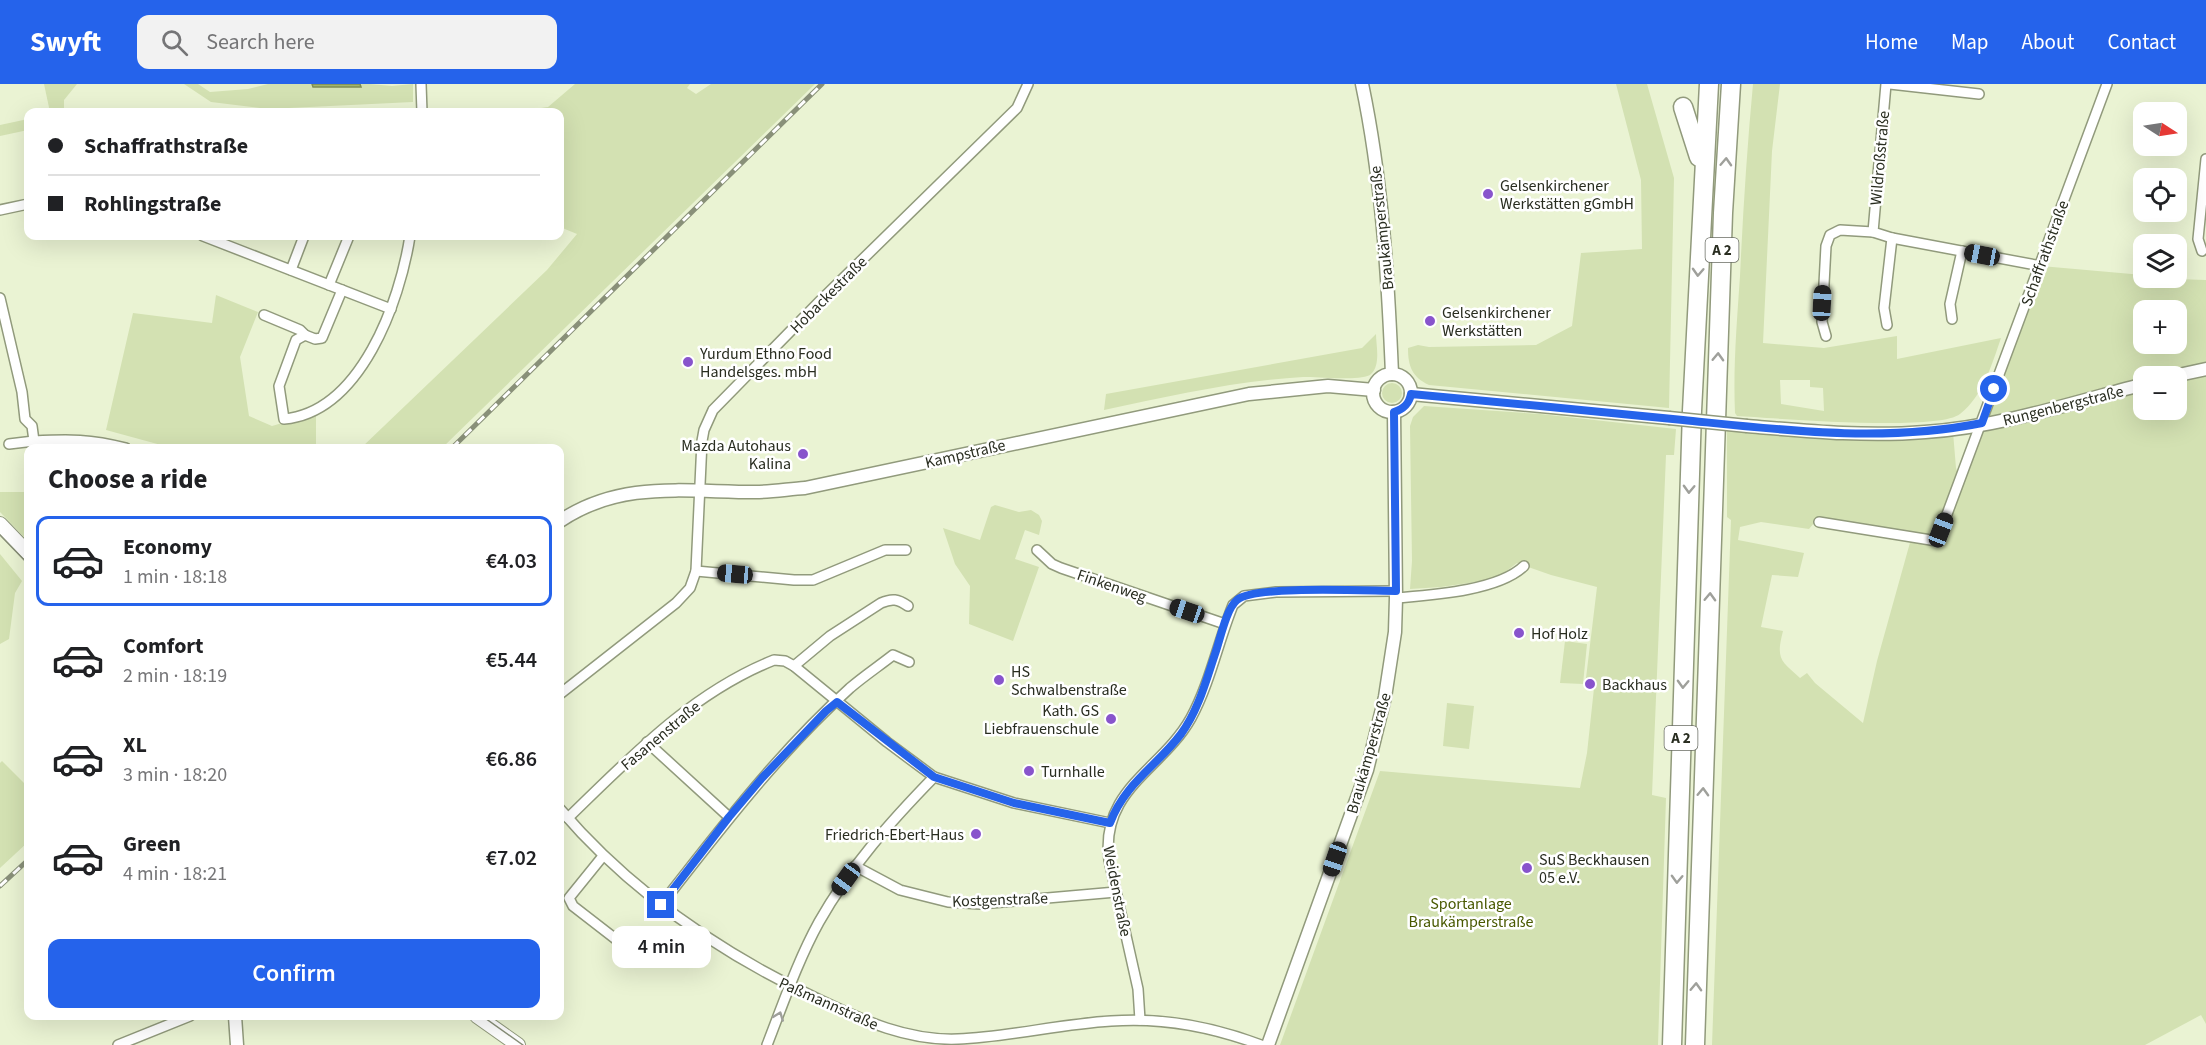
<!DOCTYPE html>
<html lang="en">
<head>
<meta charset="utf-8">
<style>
  body { margin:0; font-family:"Source Sans 3",sans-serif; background:#f2f2f2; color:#202124; height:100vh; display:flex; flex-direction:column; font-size:22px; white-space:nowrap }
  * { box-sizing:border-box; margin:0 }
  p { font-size:20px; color:#757577 }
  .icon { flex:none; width:33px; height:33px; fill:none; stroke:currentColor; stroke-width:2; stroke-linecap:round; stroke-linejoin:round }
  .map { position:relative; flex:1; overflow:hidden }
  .drawer { position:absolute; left:24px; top:360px; width:540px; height:576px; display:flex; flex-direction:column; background:#fff; border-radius:12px; box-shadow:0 6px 24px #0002 }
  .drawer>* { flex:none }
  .hud { position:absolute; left:24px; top:24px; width:540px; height:132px; border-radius:12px; box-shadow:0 6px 24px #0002; display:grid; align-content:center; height:132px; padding:0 24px; background:#fff }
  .needle { width:39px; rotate:102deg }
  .fabs { position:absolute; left:2133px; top:18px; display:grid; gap:12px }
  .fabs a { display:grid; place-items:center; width:54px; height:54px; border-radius:12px; background:#fff; box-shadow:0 6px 24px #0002; font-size:30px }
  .end { position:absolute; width:27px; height:27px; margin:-14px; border:8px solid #2563eb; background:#fff; box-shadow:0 0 0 3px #fff }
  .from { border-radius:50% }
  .bubble { position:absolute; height:42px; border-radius:12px; background:#fff; box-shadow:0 6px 24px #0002; font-size:20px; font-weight:600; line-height:42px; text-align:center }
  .car { position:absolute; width:18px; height:36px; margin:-18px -9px; border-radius:8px; box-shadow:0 0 4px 2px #0007; background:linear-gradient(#222 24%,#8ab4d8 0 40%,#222 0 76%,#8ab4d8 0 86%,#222 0) }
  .hud b { display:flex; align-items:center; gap:21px; height:57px; font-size:22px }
  .hud b+b { border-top:2px solid #e0e0e0 }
  .hud i { width:15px; height:15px; background:#202124 }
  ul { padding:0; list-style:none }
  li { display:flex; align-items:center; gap:18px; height:90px; margin:0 12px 9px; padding:0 12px; border:3px solid transparent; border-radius:12px }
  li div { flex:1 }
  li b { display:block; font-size:22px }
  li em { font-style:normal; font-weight:600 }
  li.selected { border-color:#2563eb }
  li>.icon { width:54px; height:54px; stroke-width:1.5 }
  h2 { padding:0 24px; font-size:27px; line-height:72px }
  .button { display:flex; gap:12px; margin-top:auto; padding:12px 24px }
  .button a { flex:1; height:69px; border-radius:12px; background:#2563eb; color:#fff; font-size:24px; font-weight:600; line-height:69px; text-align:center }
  header { display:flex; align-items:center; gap:36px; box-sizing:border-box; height:84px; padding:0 30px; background:#2563eb; color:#fff }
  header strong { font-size:28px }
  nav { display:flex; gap:33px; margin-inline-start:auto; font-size:21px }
  .search { width:420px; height:54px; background:#f2f2f2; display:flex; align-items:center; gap:15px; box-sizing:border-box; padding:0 21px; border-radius:12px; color:#757577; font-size:22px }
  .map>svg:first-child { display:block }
  .green { fill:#d3e1b2; fill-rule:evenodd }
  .water { fill:#a2b56b; stroke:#7e8c54; stroke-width:1.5 }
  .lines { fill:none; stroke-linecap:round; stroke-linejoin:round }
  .minor-casing { stroke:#919a7c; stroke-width:12 }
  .tertiary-casing { stroke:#919a7c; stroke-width:15 }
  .secondary-casing { stroke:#919a7c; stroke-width:16 }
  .motorway-casing { stroke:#919a7c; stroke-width:21 }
  .minor { stroke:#fff; stroke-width:9 }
  .tertiary { stroke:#fff; stroke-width:12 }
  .secondary { stroke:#fff; stroke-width:14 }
  .motorway { stroke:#fff; stroke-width:18 }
  .tram { stroke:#899079; stroke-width:1.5 }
  .rail-casing { stroke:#899079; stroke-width:5 }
  .rail { stroke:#fff; stroke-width:3; stroke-dasharray:9; stroke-linecap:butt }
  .tertiary-bridge-casing { stroke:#919a7c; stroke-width:15; stroke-linecap:butt }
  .tertiary-bridge { stroke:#fff; stroke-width:12 }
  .oneway { stroke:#9fa09b }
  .route { stroke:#2563eb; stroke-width:8 }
  .poi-dot { fill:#8854cc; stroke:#fff; stroke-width:2 }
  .labels { text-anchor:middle; stroke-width:5; stroke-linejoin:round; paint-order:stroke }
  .shield { fill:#fff; stroke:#696c63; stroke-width:1.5 }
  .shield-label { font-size:15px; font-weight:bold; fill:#292d20 }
  .street-label { font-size:16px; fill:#292d20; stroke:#fff }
  .poi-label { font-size:16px; fill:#292d20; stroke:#fff; text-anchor:start }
  .park-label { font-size:16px; fill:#495900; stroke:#fff }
</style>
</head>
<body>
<header>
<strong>Swyft</strong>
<div class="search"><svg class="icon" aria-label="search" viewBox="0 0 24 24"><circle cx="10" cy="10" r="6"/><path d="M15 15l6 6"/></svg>Search here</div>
<nav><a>Home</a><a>Map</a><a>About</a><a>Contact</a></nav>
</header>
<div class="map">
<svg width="2206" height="961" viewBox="0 0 2206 961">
  <rect width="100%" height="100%" fill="#eaf3d3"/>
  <!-- green -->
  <g class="green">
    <polygon points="44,0 77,0 64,16 64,28 50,28"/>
    <polygon points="184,0 198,0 210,8 248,5 268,0 370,0 392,2 413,0 413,18 268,25 211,18"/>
    <polygon points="575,0 690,0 687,4 696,10 711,0 815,0 442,364 361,364 547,186 577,150 560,143 560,28 514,28 548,23"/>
    <path d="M1616,0h31l27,94 -5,230 -240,-23c-17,-8 -21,-19 -21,-37l10,-3 11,2 107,-2 36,-19 9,-73 61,-4 -1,-69z"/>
    <path d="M1753,0h27l-8,67 -9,192 61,5 73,-12v23l104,-21c-9,26 -18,58 -41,76 -23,18 -185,4 -223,2l-2,-3c-2,-46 2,-92 5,-137 3,-64 7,-128 13,-192zM1780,296h30v7l13,1 1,23 -43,-7z"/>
    <polygon points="28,35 28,46 0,52 0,41"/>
    <path d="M2041,182l102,9 1,3 62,2v744l-5,-9 -56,30h-433l19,-525 -4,-3v-87l226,2 3,36 3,8 -22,61 -116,-16 -2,-4 -10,12 -48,-7 -21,5 -2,13 66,13 -6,24 -26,-2 -11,52 22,4c-7,28 -3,29 17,47l7,-5 8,10 48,40 14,-62 34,-122 26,3zM2144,226h32v34h-32zM2144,292h32v34h-32z"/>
    <polygon points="216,211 258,228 240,273 249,332 272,342 316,329 316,364 172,364 106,346 133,229 212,239"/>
    <path d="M1376,250c0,11 5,31 -5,40 -8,8 -54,2 -68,3 -67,4 -133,19 -199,33l2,-16 256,-46z"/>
    <circle cx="1392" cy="309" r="10"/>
    <polygon points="1424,322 1540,330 1676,345 1674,371 1666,371 1652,711 1666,714 1658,961 1280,961 1380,687 1580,704 1587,669 1595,595 1586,594 1597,503 1551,491 1517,479 1496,495 1441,503 1410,505 1412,477 1410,342 1413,333"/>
    <polygon points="0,408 28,408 28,457 0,428"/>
    <polygon points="995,421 1019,428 1031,426 1039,431 1042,437 1039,451 1025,446 1015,475 1039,483 1013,557 969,540 970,502 955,480 943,444 980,456 991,423"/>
    <polygon points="0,470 22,497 15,509 9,555 0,560"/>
    <polygon points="1565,557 1587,560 1583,600 1560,599"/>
    <polygon points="1447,619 1474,622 1469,665 1443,662"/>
    <polygon points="2,677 28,703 28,758 0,784 0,679"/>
  </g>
  <!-- water -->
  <polygon class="water" points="312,0 360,0 361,3 313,3"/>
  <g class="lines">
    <!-- minor casing -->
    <g class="minor-casing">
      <g id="minor">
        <polyline points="421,0 422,28"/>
        <polyline points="1886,0 1873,148 1892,154 2041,182"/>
        <polyline points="1890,0 1979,10"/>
        <polyline points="0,126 28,120"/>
        <polyline points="203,152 391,225"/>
        <polyline points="2202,167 2198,155 2206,75"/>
        <polyline points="291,186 304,152"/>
        <polyline points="329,201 349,152"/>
        <path d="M342,206l-20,48 -7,1 -10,-4 -9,5 -17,46 5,33c77,-7 116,-118 126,-183"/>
        <path d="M0,214l22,94 3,27 7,7 2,15c36,-2 56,-2 92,7"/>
        <polyline points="264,231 300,246 305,251"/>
        <polyline points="1952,235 1950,220 1962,167"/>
        <polyline points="1887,241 1884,224 1892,154"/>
        <polyline points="1826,252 1822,238 1826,162 1830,151 1840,146 1873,148"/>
        <polyline points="9,360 34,357"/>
        <polyline points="1819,438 1937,457 2107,0"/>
        <polyline points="1037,466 1052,480 1061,484 1225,540"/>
        <polyline points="696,487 794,496 813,496 885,466 906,466"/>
        <path d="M1396,514c35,-3 102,-7 128,-32"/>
        <path d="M794,582l36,-30 51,-33c11,-5 17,-4 27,3"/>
        <polyline points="560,610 676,519 690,504 696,487 702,357 704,346 713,326 820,217 1017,24 1028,0"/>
        <polyline points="647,658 729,733"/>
        <path d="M560,725c70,82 162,145 260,191 44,21 88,41 138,39 51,-2 102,-15 153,-18 52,-4 102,6 150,24"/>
        <path d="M568,734c62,-60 123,-125 206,-158l11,1 9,5 93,76 47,35 80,26 96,20"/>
        <polyline points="603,772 569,814 573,822 644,877"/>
        <polyline points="855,782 900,806 948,818 980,820 1116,808"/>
        <path d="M661,821c59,-76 118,-153 189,-217 14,-12 29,-22 43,-33l16,7"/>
        <path d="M1140,936l-2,-31 -29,-129c-9,-71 53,-90 82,-142 19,-35 27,-76 42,-113l11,-9 32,-4 120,-1"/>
        <polyline points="118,961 190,932"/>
        <path d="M767,961c16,-41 31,-85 52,-123 31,-55 72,-101 115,-145"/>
      </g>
    </g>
    <!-- tertiary casing -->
    <g class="tertiary-casing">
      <g id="tertiary">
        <path d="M1362,0c20,95 26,193 30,290"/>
        <circle cx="1392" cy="309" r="19"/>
        <polyline points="2174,292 2206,285"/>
        <polyline points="1411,310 1669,334"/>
        <path d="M1747,342c59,5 119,11 178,6 74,-5 147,-29 219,-48"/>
        <path d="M560,437c61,-41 125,-29 195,-29 17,0 34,-3 50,-4l444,-94 79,-8 46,4"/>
        <polyline points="235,932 237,961"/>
        <polyline points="1268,961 1367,686 1385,613 1395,548 1396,514 1394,328"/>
      </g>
    </g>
    <!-- secondary casing -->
    <g class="secondary-casing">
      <g id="secondary">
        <polyline points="0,440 28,469"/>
        <polyline points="477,932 518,961"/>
      </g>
    </g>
    <!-- motorway casing -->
    <g class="motorway-casing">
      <g id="motorway">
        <polyline points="1683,23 1699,73"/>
        <polyline points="1672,961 1692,327 1709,0"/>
        <polyline points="1695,961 1723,129 1731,0"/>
      </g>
    </g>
    <!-- minor -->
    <use href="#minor" class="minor"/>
    <!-- tertiary -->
    <use href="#tertiary" class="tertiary"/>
    <!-- secondary -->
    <use href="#secondary" class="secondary"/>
    <!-- motorway -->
    <use href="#motorway" class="motorway"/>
    <!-- tram -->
    <g class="tram">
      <polyline points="0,451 28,480"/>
      <polyline points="482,932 523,961"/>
    </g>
    <!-- rail casing -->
    <g class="rail-casing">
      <g id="rail">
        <polyline points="452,364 822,0"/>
        <polyline points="0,802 28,776"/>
      </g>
    </g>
    <!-- rail -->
    <use href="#rail" class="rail"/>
    <!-- tertiary-bridge casing -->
    <g class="tertiary-bridge-casing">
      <polyline id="tertiary-bridge" points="1669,334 1747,342"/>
    </g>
    <!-- tertiary-bridge -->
    <use href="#tertiary-bridge" class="tertiary-bridge"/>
  </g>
  <!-- one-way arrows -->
  <defs><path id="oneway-chevron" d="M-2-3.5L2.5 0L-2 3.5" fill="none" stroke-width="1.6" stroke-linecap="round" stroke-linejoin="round" transform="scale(1.5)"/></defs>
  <g class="oneway">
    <use href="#oneway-chevron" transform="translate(1726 78) rotate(-87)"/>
    <use href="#oneway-chevron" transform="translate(1698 188) rotate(93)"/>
    <use href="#oneway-chevron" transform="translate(1718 273) rotate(-88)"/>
    <use href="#oneway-chevron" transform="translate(1689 405) rotate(92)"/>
    <use href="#oneway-chevron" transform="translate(1710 513) rotate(-88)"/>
    <use href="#oneway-chevron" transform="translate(1683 600) rotate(92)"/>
    <use href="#oneway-chevron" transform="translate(1703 708) rotate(-88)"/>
    <use href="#oneway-chevron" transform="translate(1677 795) rotate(92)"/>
    <use href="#oneway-chevron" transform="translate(1696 903) rotate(-88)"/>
    <use href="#oneway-chevron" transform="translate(779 932) rotate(-69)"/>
  </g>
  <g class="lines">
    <!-- route -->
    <path class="route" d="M661,821l68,-88 33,-39 64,-67 11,-9 97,75 80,26 96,20c15,-40 47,-57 71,-89 17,-23 25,-53 34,-80 5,-14 11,-45 22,-54 17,-15 132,-9 159,-9l-2,-179c10,-3 15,-8 17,-18 91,8 181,17 272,26 99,10 200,23 299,3l12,-34"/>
  </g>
  <!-- markers -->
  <g class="poi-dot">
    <circle cx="1488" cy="110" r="6"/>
    <circle cx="1430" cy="237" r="6"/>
    <circle cx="688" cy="278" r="6"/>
    <circle cx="803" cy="370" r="6"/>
    <circle cx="1519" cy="549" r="6"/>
    <circle cx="999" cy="596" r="6"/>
    <circle cx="1590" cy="600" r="6"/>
    <circle cx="1111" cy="635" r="6"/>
    <circle cx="1029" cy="687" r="6"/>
    <circle cx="976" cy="750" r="6"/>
    <circle cx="1527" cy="784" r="6"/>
  </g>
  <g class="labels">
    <!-- shield labels -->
    <g class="shield">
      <rect x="1705.5" y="154" width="33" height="24" rx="4.5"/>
      <rect x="1664.5" y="642" width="33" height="24" rx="4.5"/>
    </g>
    <g class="shield-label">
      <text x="1722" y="171">A 2</text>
      <text x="1681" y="659">A 2</text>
    </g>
    <!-- street labels -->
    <g class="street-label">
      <text transform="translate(1879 74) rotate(-85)" y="6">Wildroßstraße</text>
      <text transform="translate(1381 144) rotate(-96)" y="6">Braukämperstraße</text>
      <text transform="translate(2044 169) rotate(-70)" y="6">Schaffrathstraße</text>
      <text transform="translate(828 210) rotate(-45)" y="6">Hobackestraße</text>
      <text transform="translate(2063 321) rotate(-14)" y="6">Rungenbergstraße</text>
      <text transform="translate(965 369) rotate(-13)" y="6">Kampstraße</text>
      <text transform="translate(1112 501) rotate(19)" y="6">Finkenweg</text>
      <text transform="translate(660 651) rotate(-40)" y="6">Fasanenstraße</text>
      <text transform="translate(1368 669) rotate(-74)" y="6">Braukämperstraße</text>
      <text transform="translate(1118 807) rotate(79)" y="6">Weidenstraße</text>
      <text transform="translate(1000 815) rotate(-2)" y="6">Kostgenstraße</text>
      <text transform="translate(829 919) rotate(24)" y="6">Paßmannstraße</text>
    </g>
    <!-- poi labels -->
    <g class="poi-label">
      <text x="1500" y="107">Gelsenkirchener<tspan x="1500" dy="18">Werkstätten gGmbH</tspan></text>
      <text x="1442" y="234">Gelsenkirchener<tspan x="1442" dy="18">Werkstätten</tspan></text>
      <text x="700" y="275">Yurdum Ethno Food<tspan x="700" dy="18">Handelsges. mbH</tspan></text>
      <text x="791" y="367" text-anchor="end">Mazda Autohaus<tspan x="791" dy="18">Kalina</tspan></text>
      <text x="1531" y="555">Hof Holz</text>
      <text x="1011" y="593">HS<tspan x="1011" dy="18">Schwalbenstraße</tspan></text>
      <text x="1602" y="606">Backhaus</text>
      <text x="1099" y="632" text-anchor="end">Kath. GS<tspan x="1099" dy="18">Liebfrauenschule</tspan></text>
      <text x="1041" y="693">Turnhalle</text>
      <text x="964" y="756" text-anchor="end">Friedrich-Ebert-Haus</text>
      <text x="1539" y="781">SuS Beckhausen<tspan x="1539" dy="18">05 e.V.</tspan></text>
    </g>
    <!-- park labels -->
    <g class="park-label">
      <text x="1471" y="825">Sportanlage<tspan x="1471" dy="18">Braukämperstraße</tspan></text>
    </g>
  </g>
</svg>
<div class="fabs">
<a><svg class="needle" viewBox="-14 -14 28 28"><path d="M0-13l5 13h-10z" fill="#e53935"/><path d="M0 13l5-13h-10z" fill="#757577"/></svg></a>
<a><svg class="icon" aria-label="locate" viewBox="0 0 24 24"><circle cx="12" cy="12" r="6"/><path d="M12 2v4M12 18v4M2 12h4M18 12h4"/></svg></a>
<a><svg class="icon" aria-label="layers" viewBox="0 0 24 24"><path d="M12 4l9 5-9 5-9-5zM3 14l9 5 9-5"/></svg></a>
<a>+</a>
<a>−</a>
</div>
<i class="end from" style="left:1994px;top:305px"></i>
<i class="end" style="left:661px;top:821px"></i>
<div class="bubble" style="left:612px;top:842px;width:99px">4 min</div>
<i class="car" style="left:1982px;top:171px;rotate:281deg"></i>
<i class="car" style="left:1822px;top:219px;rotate:3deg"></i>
<i class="car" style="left:1941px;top:446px;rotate:21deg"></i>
<i class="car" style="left:735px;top:490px;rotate:275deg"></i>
<i class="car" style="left:1187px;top:527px;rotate:289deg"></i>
<i class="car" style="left:1335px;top:775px;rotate:199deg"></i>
<i class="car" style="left:846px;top:795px;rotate:216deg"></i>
<div class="hud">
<b><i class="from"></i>Schaffrathstraße</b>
<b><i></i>Rohlingstraße</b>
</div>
<section class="drawer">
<h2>Choose a ride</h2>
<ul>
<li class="selected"><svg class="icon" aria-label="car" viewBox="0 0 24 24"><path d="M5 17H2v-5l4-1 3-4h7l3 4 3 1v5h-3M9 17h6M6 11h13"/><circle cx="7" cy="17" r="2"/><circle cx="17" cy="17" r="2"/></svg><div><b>Economy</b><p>1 min · 18:18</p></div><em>€4.03</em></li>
<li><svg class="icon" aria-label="car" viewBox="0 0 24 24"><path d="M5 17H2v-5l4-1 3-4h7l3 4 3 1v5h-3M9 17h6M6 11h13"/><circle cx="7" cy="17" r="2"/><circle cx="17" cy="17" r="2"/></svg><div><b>Comfort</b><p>2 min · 18:19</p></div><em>€5.44</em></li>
<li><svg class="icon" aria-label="car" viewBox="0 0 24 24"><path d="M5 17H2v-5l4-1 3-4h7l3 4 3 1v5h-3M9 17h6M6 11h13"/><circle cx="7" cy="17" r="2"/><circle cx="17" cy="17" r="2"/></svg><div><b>XL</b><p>3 min · 18:20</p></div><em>€6.86</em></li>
<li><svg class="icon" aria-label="car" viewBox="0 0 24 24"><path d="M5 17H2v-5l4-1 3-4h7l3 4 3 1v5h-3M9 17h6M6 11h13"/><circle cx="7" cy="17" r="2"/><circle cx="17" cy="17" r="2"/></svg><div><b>Green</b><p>4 min · 18:21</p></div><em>€7.02</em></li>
</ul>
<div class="button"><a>Confirm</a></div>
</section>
</div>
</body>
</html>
